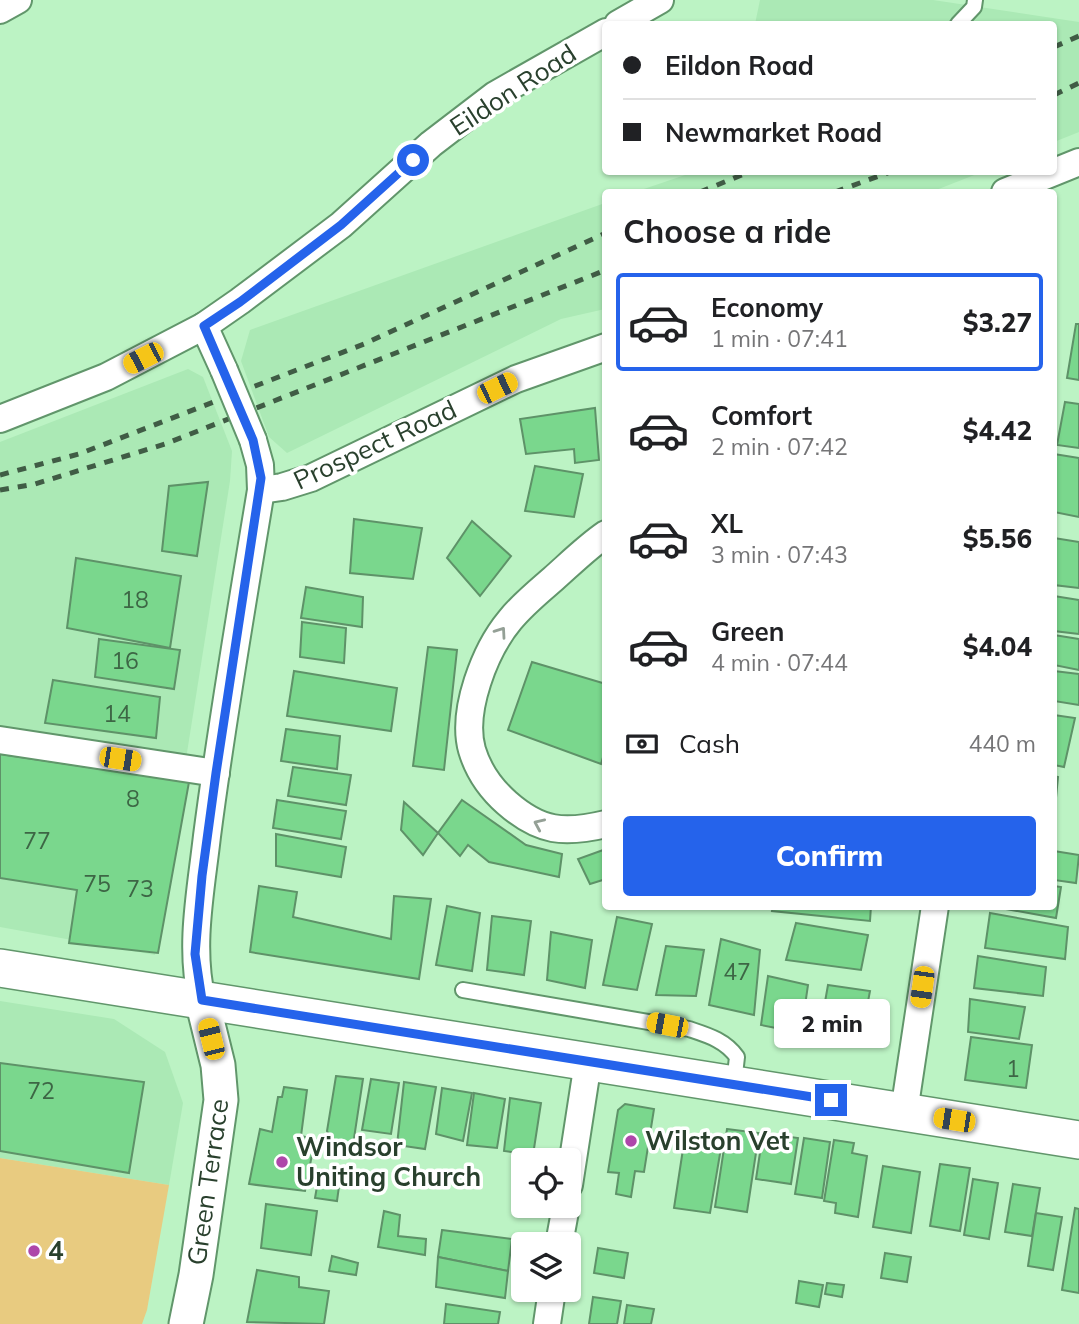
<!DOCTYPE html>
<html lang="en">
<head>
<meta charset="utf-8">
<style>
  body { margin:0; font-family:Mulish,sans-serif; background:#f6f6f6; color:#202124; height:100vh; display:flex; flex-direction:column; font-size:26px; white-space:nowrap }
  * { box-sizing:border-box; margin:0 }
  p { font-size:23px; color:#757577 }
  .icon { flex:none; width:38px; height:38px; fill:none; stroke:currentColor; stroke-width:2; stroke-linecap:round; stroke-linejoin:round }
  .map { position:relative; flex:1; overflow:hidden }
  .sheet { position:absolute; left:602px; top:189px; width:455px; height:721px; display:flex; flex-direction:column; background:#fff; border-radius:7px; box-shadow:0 2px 5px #0004 }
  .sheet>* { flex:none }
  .guide { position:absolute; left:602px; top:21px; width:455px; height:154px; border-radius:7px; box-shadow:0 2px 5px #0004; display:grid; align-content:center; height:154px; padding:0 21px; background:#fff }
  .fabs { position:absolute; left:511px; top:1148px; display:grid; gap:14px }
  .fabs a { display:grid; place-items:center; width:70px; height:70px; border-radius:7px; background:#fff; box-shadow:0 2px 5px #0004; font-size:35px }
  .end { position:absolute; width:32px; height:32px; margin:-16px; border:9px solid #2563eb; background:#fff; box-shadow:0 0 0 4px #fff }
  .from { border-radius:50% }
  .bubble { position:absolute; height:49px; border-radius:7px; background:#fff; box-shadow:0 2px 5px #0004; font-size:23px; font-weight:800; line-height:49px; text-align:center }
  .car { position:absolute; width:21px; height:42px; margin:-21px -10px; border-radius:9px; box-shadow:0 0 5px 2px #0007; background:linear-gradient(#f5c518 24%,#345 0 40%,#f5c518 0 76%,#345 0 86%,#f5c518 0) }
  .guide b { display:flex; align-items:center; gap:24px; height:66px; font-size:26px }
  .guide b+b { border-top:2px solid #e0e0e0 }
  .guide i { width:18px; height:18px; background:#202124 }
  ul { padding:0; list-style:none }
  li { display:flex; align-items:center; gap:21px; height:98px; margin:0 14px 10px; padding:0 7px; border:4px solid transparent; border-radius:7px }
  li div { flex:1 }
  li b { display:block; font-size:26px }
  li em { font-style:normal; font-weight:800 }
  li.on { border-color:#2563eb }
  li>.icon { width:63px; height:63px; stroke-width:1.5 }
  h2 { padding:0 21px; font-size:32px; line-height:84px }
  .pay { display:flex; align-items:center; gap:18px; height:77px; padding:0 21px; font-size:26px }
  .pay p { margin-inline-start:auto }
  .action { display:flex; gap:14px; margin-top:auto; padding:14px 21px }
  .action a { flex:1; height:80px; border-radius:7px; background:#2563eb; color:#fff; font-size:28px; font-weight:800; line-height:80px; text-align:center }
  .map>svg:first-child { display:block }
  .built { fill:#abe9b5 }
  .green { fill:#e8cb80 }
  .building { fill:#7ad78d; stroke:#5e9268; stroke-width:2 }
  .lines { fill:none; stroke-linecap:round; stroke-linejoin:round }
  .service-casing { stroke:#61966b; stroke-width:18 }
  .minor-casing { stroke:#61966b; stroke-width:30 }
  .tertiary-casing { stroke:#61966b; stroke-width:37 }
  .secondary-casing { stroke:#61966b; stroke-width:40 }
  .service { stroke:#fff; stroke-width:14 }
  .minor { stroke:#fff; stroke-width:26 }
  .tertiary { stroke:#fff; stroke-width:33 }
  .secondary { stroke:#fff; stroke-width:37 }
  .rail { stroke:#405c45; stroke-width:5; stroke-dasharray:9 9; stroke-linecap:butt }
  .minor-bridge-casing { stroke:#61966b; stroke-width:30; stroke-linecap:butt }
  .minor-bridge { stroke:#fff; stroke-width:26 }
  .oneway { stroke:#94a096 }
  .route { stroke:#2563eb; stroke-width:9 }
  .poi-dot { fill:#ae47aa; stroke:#fff; stroke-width:2.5 }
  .labels { text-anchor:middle; stroke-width:7; stroke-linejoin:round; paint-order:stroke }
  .number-label { font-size:23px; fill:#3d6645 }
  .street-label { font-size:26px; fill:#29402d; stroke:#fff }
  .poi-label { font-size:26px; font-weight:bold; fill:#29402d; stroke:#fff; text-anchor:start }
</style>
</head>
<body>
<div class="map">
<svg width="1079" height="1324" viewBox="0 0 1079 1324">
  <rect width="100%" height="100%" fill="#bcf3c4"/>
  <!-- built -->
  <g class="built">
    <polygon points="760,0 933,0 1079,22 1079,132 1054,142 1054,24 755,24"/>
    <polygon points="694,172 982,172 931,192 635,192"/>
    <polygon points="605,203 605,309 561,319 287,453 269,437 241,361 250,330"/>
    <polygon points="188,369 203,377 232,451 230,481 155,955 0,927 0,442"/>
    <polygon points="0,1001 114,1019 165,1052 183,1103 169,1185 0,1158"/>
  </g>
  <!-- green -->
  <polygon class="green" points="0,1158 169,1185 147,1310 142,1324 0,1324"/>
  <!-- building -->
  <g class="building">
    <polygon points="1076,324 1079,324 1079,380 1067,378"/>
    <polygon points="1065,402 1079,404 1079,448 1057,445"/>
    <polygon points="595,408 599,460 575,463 574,449 526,454 520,419"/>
    <polygon points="1054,454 1079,458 1079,517 1054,512"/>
    <polygon points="535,466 583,474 574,517 525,511"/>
    <polygon points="208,482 197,556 162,551 169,486"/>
    <polygon points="354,519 422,528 413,579 350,573"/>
    <polygon points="472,521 511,556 480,596 447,558"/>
    <polygon points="1054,538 1079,542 1079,588 1054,585"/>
    <polygon points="76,558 181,576 170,648 67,628"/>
    <polygon points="306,587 363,597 362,627 301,618"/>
    <polygon points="1054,596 1079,600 1079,634 1054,631"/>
    <polygon points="302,622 346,628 344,663 300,657"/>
    <polygon points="1054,635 1079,639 1079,670 1054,665"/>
    <polygon points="99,639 180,650 174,689 95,677"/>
    <polygon points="428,647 457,650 444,770 413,766"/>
    <polygon points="532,662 606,684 606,747 601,764 508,730"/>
    <polygon points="294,671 397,688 391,731 287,716"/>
    <polygon points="1054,671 1079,674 1079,705 1054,701"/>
    <polygon points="53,680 160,697 156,738 45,723"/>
    <polygon points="1054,715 1075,718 1064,767 1054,765"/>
    <polygon points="286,729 340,736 337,769 281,761"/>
    <polygon points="0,754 189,782 158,953 69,943 77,890 0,878"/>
    <polygon points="293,767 351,775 346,805 288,796"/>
    <polygon points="1054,776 1058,777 1055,808 1054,808"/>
    <polygon points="277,800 346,811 341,839 273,828"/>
    <polygon points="462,800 526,845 562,854 559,877 489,862 468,845 460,856 438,833"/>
    <polygon points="404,802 438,833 423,855 401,830"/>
    <polygon points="276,834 346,847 341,877 276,866"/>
    <polygon points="606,849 606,879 590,884 578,859"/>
    <polygon points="1054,851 1079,855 1076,883 1054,880"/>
    <polygon points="259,886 297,892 293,917 391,939 394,896 431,899 419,979 250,952"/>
    <polygon points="1054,886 1061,887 1056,918 995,907 1054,906"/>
    <polygon points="447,906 480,913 472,971 436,965"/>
    <polygon points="773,906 871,906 870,921 772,911"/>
    <polygon points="990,913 1068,927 1065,959 985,948"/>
    <polygon points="492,916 531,921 524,975 487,970"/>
    <polygon points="617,917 652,924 637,990 603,985"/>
    <polygon points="796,923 868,935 861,970 786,960"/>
    <polygon points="551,932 592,940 585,988 547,980"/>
    <polygon points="721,939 760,950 754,1015 709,1005"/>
    <polygon points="666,946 704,950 696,996 656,995"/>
    <polygon points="978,956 1046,967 1043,996 974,988"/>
    <polygon points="768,976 808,985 801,1033 761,1025"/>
    <polygon points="828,985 870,991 861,1038 820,1030"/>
    <polygon points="970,999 1025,1007 1019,1039 968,1032"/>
    <polygon points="971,1037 1032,1045 1026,1088 965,1080"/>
    <polygon points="0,1063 144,1082 129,1173 0,1151"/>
    <polygon points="336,1076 363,1079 353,1145 332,1140 327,1131"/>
    <polygon points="371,1079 399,1083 391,1134 362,1130"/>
    <polygon points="404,1082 436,1087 425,1149 397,1145"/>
    <polygon points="284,1087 307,1090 301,1136 315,1139 305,1191 249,1184 260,1129 272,1132 278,1097 282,1097"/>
    <polygon points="442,1088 472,1093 463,1141 436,1134"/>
    <polygon points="474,1093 505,1099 497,1148 467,1145"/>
    <polygon points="510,1098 541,1103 533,1155 504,1151"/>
    <polygon points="625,1104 654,1109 644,1172 635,1171 631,1197 616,1194 619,1173 608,1172 618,1110"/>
    <polygon points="727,1129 759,1133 747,1212 715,1207"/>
    <polygon points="763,1133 798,1138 791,1184 756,1179"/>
    <polygon points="685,1136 722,1142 710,1213 674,1208"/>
    <polygon points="804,1138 830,1142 822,1198 795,1194"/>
    <polygon points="834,1140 854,1143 852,1153 867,1156 858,1217 835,1213 836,1203 824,1201"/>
    <polygon points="940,1164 970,1168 960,1231 930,1226"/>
    <polygon points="883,1166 920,1172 911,1233 873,1227"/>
    <polygon points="319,1175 340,1179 337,1201 315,1198"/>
    <polygon points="973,1179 998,1183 989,1239 964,1235"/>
    <polygon points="1013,1184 1040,1188 1032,1236 1005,1232"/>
    <polygon points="266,1204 317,1211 311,1255 261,1248"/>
    <polygon points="1075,1208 1079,1209 1079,1293 1062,1290"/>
    <polygon points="384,1211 400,1215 398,1236 426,1239 425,1255 378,1247"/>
    <polygon points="1036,1213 1062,1217 1053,1270 1028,1266"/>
    <polygon points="442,1230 512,1239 508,1271 438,1257"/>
    <polygon points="598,1248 628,1253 624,1278 594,1273"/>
    <polygon points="885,1253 911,1257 907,1282 881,1278"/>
    <polygon points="332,1256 358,1263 356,1275 329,1271"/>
    <polygon points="438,1257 508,1271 505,1298 436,1287"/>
    <polygon points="257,1270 299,1277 299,1287 329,1291 324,1324 247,1322"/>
    <polygon points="799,1281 823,1285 819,1307 796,1303"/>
    <polygon points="827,1283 844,1285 842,1297 825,1294"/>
    <polygon points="593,1297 621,1301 617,1324 589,1324"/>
    <polygon points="446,1304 500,1312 498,1324 444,1324"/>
    <polygon points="627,1305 654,1309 651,1324 624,1324"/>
  </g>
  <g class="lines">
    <!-- service casing -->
    <g class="service-casing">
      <g id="service">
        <polyline points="958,24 974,7 975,0"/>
        <path d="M463,990l226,39c18,6 36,11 48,28l-3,26"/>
      </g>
    </g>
    <!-- minor casing -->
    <g class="minor-casing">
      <g id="minor">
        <polyline points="0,10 18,0"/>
        <polyline points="618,24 660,0"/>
        <polyline points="1005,192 1079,162"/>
        <polyline points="204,326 224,370"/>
        <polyline points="0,419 106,377 204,326 240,301 341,225 431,144 495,95 606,32"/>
        <polyline points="261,490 282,487 311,478 516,379 606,347"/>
        <path d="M606,534c-19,13 -36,30 -53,45 -15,13 -31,26 -43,41 -25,30 -49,91 -38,130 6,20 19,39 35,53 33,29 57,31 99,21"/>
        <polyline points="0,740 216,773"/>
        <path d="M202,1000c-13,-53 -1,-110 5,-164 15,-116 35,-231 54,-346l-1,-25 -7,-25"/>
        <polyline points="904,1112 935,906"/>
        <polyline points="569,1185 588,1062"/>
        <polyline points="559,1244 566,1206"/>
        <polyline points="547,1324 552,1290"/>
      </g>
    </g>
    <!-- tertiary casing -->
    <g class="tertiary-casing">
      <polyline id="tertiary" points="186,1324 196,1275 221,1100 218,1065 202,1000"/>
    </g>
    <!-- secondary casing -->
    <g class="secondary-casing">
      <polyline id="secondary" points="0,968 1079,1140"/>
    </g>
    <!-- service -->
    <use href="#service" class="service"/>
    <!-- minor -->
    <use href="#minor" class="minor"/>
    <!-- tertiary -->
    <use href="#tertiary" class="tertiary"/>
    <!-- secondary -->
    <use href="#secondary" class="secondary"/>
    <!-- rail -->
    <g class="rail">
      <polyline points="1054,47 1079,36"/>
      <polyline points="1054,95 1079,83"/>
      <polyline points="700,192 749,172"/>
      <polyline points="835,192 890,172"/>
      <polyline points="0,475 79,454 364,344 606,233"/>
      <polyline points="0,490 35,484 165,444 606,270"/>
    </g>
    <!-- minor-bridge casing -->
    <g class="minor-bridge-casing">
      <polyline id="minor-bridge" points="224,370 253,440"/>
    </g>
    <!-- minor-bridge -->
    <use href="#minor-bridge" class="minor-bridge"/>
  </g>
  <!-- one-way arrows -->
  <defs><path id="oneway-chevron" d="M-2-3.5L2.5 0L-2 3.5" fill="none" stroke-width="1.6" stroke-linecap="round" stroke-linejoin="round" transform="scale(1.75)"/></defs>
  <g class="oneway">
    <use href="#oneway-chevron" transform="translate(501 632) rotate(-55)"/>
    <use href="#oneway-chevron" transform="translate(539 824) rotate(-156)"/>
  </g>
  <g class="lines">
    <!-- route -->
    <polyline class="route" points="413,160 341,225 240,302 204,326 253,440 261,478 216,773 202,876 195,954 202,1000 831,1100"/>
  </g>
  <!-- markers -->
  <g class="poi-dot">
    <circle cx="631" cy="1141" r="7"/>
    <circle cx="282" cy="1162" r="7"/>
    <circle cx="34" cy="1251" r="7"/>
  </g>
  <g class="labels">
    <!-- number labels -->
    <g class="number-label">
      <text x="135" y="608">18</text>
      <text x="125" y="669">16</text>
      <text x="117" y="722">14</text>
      <text x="133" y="807">8</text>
      <text x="37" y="849">77</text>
      <text x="97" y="892">75</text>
      <text x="140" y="897">73</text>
      <text x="737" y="980">47</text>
      <text x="1013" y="1077">1</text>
      <text x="41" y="1099">72</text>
    </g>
    <!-- street labels -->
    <g class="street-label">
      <text transform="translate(513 90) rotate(-33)" y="9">Eildon Road</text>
      <text transform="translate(375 445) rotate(-25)" y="9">Prospect Road</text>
      <text transform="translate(208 1182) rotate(-82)" y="9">Green Terrace</text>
    </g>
    <!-- poi labels -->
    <g class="poi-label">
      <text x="645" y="1150">Wilston Vet</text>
      <text x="296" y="1156">Windsor<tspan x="296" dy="30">Uniting Church</tspan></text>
      <text x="48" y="1260">4</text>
    </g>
  </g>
</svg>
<div class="fabs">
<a><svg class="icon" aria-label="locate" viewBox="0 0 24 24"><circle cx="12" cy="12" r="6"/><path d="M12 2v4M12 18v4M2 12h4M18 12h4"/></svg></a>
<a><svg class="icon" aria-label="layers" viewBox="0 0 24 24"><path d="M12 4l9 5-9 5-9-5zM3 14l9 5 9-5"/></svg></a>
</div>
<i class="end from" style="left:413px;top:160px"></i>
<i class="end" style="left:831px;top:1100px"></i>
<div class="bubble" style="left:774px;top:999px;width:116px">2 min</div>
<i class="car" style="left:143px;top:358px;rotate:243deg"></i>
<i class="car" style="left:497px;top:388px;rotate:64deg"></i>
<i class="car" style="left:120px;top:759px;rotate:99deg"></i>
<i class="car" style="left:922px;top:987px;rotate:188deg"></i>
<i class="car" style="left:667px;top:1025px;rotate:281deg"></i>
<i class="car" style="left:211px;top:1039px;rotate:346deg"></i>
<i class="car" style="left:954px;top:1120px;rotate:279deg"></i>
<div class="guide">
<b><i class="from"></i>Eildon Road</b>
<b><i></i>Newmarket Road</b>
</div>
<section class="sheet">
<h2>Choose a ride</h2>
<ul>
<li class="on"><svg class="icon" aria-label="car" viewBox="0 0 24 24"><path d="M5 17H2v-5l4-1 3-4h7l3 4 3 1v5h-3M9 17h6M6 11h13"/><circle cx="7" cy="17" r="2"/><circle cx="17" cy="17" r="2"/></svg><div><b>Economy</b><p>1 min · 07:41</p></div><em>$3.27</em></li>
<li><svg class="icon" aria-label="car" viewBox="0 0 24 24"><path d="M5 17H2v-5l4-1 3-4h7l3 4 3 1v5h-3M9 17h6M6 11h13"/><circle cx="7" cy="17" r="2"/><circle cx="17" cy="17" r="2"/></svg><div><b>Comfort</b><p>2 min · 07:42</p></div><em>$4.42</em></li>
<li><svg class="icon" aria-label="car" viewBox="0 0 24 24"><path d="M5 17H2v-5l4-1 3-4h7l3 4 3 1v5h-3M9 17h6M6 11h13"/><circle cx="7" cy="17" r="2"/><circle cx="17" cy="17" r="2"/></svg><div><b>XL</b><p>3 min · 07:43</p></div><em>$5.56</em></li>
<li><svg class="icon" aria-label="car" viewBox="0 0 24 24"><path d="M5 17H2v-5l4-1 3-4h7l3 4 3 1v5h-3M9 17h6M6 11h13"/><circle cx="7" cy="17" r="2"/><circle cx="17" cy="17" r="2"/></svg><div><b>Green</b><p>4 min · 07:44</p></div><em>$4.04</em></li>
</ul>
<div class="pay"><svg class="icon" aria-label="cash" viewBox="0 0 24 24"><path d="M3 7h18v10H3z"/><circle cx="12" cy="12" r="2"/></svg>Cash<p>440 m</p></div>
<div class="action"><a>Confirm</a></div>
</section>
</div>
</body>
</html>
